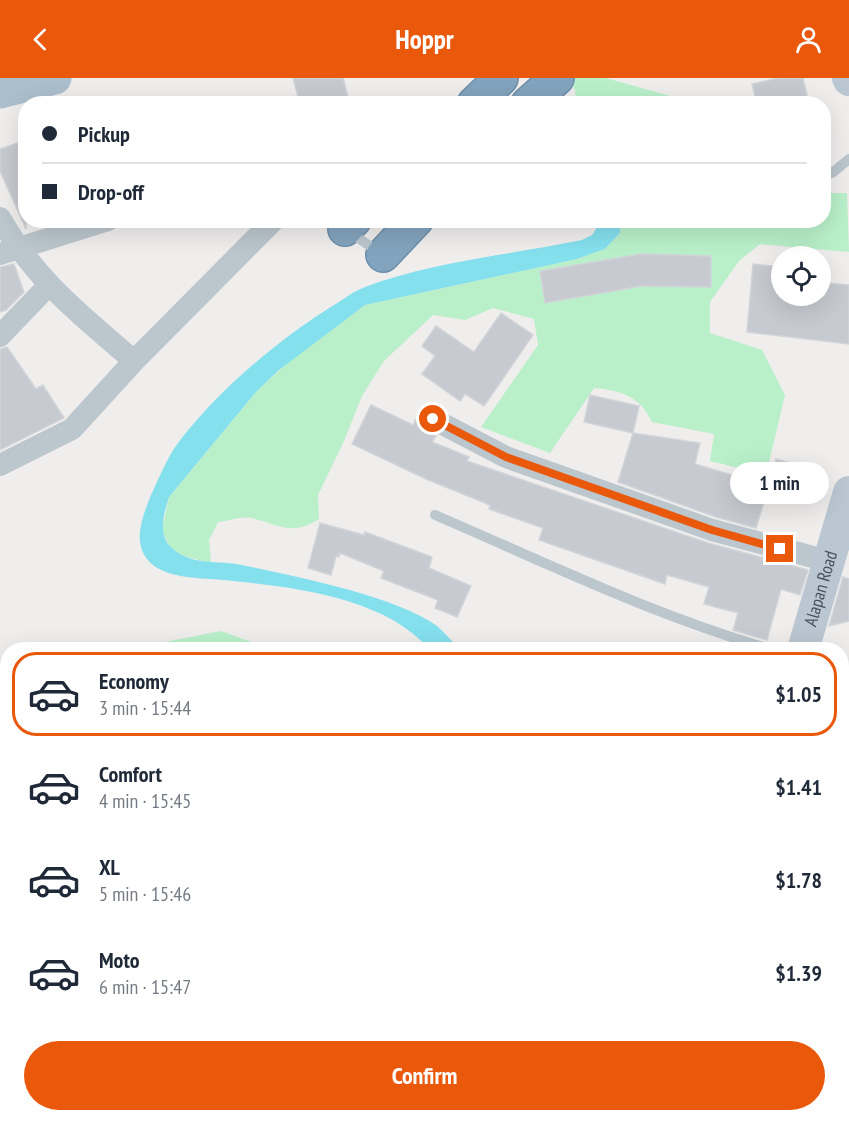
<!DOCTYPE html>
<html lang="en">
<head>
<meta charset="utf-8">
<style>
  body { margin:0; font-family:"PT Sans Narrow",sans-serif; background:#f2f2f3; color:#1f2937; height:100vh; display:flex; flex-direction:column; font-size:22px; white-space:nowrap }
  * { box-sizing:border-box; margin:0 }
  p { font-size:20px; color:#747a83 }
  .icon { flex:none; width:33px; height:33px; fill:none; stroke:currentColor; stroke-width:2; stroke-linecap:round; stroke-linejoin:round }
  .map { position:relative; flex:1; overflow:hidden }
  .drawer { position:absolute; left:0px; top:564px; width:849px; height:480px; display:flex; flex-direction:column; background:#fff; border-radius:24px 24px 0 0; box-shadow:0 6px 24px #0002 }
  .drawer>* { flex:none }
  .top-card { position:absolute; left:18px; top:18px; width:813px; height:132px; border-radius:24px; box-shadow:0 6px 24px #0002; display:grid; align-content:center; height:132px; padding:0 24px; background:#fff }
  .buttons { position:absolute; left:771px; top:168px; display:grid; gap:12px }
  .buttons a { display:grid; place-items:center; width:60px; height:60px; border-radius:50%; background:#fff; box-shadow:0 6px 24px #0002; font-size:30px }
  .end { position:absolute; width:27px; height:27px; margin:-14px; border:8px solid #ea580c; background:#fff; box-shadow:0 0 0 3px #fff }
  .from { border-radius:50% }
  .bubble { position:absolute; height:42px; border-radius:21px; background:#fff; box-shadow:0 6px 24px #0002; font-size:20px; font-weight:700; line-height:42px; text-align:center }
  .top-card b { display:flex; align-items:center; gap:21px; height:57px; font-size:22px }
  .top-card b+b { border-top:2px solid #e0e1e3 }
  .top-card i { width:15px; height:15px; background:#1f2937 }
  ul { padding:10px 0 0; list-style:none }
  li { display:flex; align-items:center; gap:18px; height:84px; margin:0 12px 9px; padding:0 12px; border:3px solid transparent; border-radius:24px }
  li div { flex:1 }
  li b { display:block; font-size:22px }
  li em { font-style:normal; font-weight:700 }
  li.active { border-color:#ea580c }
  li>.icon { width:54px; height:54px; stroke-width:1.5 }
  .button { display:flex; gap:12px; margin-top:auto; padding:12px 24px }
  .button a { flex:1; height:69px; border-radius:36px; background:#ea580c; color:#fff; font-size:24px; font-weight:700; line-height:69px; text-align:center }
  header { display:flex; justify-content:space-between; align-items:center; height:78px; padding:0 24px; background:#ea580c; color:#fff; font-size:27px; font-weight:700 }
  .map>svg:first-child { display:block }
  .green { fill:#b9f0ca }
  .water { fill:#85e0ee }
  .pier { fill:#f0eded }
  .building { fill:#c7cad0; stroke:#d1d4d9; stroke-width:1.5 }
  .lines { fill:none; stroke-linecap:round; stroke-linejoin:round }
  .highway-casing { stroke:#6e8faa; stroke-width:36 }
  .lane { stroke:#bbc6cd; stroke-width:10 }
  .street { stroke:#bbc6cd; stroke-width:22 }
  .secondary { stroke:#bac7d2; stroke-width:32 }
  .primary { stroke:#acbfcd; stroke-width:33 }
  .highway { stroke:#83a4be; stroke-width:33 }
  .route { stroke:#ea580c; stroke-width:8 }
  .labels { text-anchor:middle; stroke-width:4.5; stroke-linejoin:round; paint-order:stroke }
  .street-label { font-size:18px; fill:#45525b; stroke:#fff }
</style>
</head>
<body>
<header><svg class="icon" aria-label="back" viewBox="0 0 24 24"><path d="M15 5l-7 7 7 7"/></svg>Hoppr<svg class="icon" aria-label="person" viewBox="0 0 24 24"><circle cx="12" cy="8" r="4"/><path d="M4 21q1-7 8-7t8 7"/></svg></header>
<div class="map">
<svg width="849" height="1044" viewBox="0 0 849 1044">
  <rect width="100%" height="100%" fill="#f0eded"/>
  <!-- green -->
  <g class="green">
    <polygon points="564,0 606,0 688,23 689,25 581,25"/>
    <path d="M824,115h23l2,59 -89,-8 -21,17 -29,41v31l52,17 23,45 -19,80 -56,-14 4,-27 -62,-12c-11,-25 -32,-32 -58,-34l-44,65 -69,-26 57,-82 -4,-26 -41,-11 -28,12 -32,-5 -49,46 -22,35 -18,45 -26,54 1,24c-28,18 -40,5 -68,-1 -9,-2 -23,3 -33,4l-9,18 2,23 -28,-7 -13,-9 -8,-17 7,-33 87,-105 43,-40 66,-47 212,-46 28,-10 15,-16v-12l204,-1z"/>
    <polygon points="221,553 270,571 129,571"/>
    <polygon points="7,720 8,1036 269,1036 274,1044 0,1044 0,732"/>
  </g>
  <!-- water -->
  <g class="water">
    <path d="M602,142l18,1v12l-15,16 -28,10 -212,46 -86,65 -23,22 -87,105c-5,17 -12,37 3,51 19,18 46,12 70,17 51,11 154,31 195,61 8,7 15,15 22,23h-30c-46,-53 -139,-62 -205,-69 -22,-2 -53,-1 -71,-15 -23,-19 -11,-47 -2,-70 9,-19 17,-40 30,-56 41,-52 97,-99 153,-134 10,-6 20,-14 31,-18 70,-26 144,-32 217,-47l10,-5z"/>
    <polygon points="321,1037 363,1037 369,1044 327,1044"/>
  </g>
  <!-- pier -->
  <polygon class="pier" points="567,0 576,13 562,26 552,26"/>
  <!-- building -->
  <g class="building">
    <polygon points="293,0 343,0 350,26 300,26"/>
    <polygon points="778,0 803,0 809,26 757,26 752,6"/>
    <polygon points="26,62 26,151 0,93 0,71"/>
    <polygon points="641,176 711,178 711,209 642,208 545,225 540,193"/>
    <polygon points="14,186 24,214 6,232 0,234 0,189"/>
    <polygon points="753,186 782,189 782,218 825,218 826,205 849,207 849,266 747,254"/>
    <polygon points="501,235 533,257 484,328 465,316 460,323 422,296 435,278 422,268 436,248 474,274"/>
    <polygon points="7,269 36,311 43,307 64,340 0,372 0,271"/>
    <polygon points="590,317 639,328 633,355 584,344"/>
    <polygon points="371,327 413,347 416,341 420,343 422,349 436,358 432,364 469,379 467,383 708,465 808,492 800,517 781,511 767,562 733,552 738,535 704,526 709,509 667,497 665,506 539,462 543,450 489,431 490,427 426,401 352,366"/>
    <polygon points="633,355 700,365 695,386 769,408 756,450 716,439 618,404"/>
    <polygon points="776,381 820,393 813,420 769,408"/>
    <polygon points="320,445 364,457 365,454 432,479 429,490 471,508 457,539 435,530 438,522 381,500 384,493 340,475 339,479 336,478 331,497 308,490"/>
    <polygon points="843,499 849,501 849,543 829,548"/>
  </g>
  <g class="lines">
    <!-- highway casing -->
    <g class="highway-casing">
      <g id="highway">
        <polyline points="474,26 501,0"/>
        <polyline points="528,26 557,0"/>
        <polyline points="345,151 354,142"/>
        <polyline points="383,177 416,142"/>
      </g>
    </g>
    <!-- lane -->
    <g class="lane">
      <polyline points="824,97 832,95 849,81"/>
      <polyline points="348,153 380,175"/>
      <path d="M435,437c112,48 222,102 339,135"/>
    </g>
    <!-- street -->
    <g class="street">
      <path d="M0,140c35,62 81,97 134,143"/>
      <polyline points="0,176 108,142"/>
      <polyline points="0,258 48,208"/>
      <polyline points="433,341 506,379 712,452 828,483"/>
      <polyline points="0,387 72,351 134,283 274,142"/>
      <polyline points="842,653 849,653"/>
    </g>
    <!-- secondary -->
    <g class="secondary">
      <polyline points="848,0 849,2"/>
      <path id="s1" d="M803,572l46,-158"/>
      <polyline points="681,1044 682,1036"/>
    </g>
    <!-- primary -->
    <polyline class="primary" points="0,14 55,0"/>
    <!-- highway -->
    <use href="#highway" class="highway"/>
  </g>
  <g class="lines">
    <!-- route -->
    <polyline class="route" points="433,341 506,379 712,452 780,471"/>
  </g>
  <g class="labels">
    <!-- street labels -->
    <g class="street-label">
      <text dy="6" stroke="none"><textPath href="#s1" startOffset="64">Alapan Road</textPath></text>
    </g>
  </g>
</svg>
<div class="buttons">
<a><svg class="icon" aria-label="locate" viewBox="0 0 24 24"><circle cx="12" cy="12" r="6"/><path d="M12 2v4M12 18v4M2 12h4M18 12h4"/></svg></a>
</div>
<i class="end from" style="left:433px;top:341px"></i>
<i class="end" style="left:780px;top:471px"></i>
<div class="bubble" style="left:730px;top:384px;width:99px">1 min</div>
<div class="top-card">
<b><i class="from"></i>Pickup</b>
<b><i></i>Drop-off</b>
</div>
<section class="drawer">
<ul>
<li class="active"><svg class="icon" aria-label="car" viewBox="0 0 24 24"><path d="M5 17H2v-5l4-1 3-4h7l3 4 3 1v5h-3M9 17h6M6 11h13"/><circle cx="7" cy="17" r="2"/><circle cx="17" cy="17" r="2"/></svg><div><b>Economy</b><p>3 min · 15:44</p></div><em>$1.05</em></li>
<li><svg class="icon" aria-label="car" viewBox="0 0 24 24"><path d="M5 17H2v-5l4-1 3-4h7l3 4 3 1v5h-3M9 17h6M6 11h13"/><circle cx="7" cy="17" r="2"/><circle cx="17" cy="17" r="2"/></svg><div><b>Comfort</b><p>4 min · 15:45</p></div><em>$1.41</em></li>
<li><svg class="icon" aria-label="car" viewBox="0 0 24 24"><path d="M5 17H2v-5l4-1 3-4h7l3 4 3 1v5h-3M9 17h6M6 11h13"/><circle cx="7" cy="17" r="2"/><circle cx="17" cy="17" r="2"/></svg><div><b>XL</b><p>5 min · 15:46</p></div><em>$1.78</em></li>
<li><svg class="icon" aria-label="car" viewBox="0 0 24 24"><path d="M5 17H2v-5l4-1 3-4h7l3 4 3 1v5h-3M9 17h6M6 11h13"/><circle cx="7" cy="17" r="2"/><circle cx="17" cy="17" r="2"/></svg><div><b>Moto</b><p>6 min · 15:47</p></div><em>$1.39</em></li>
</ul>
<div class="button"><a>Confirm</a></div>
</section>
</div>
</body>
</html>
